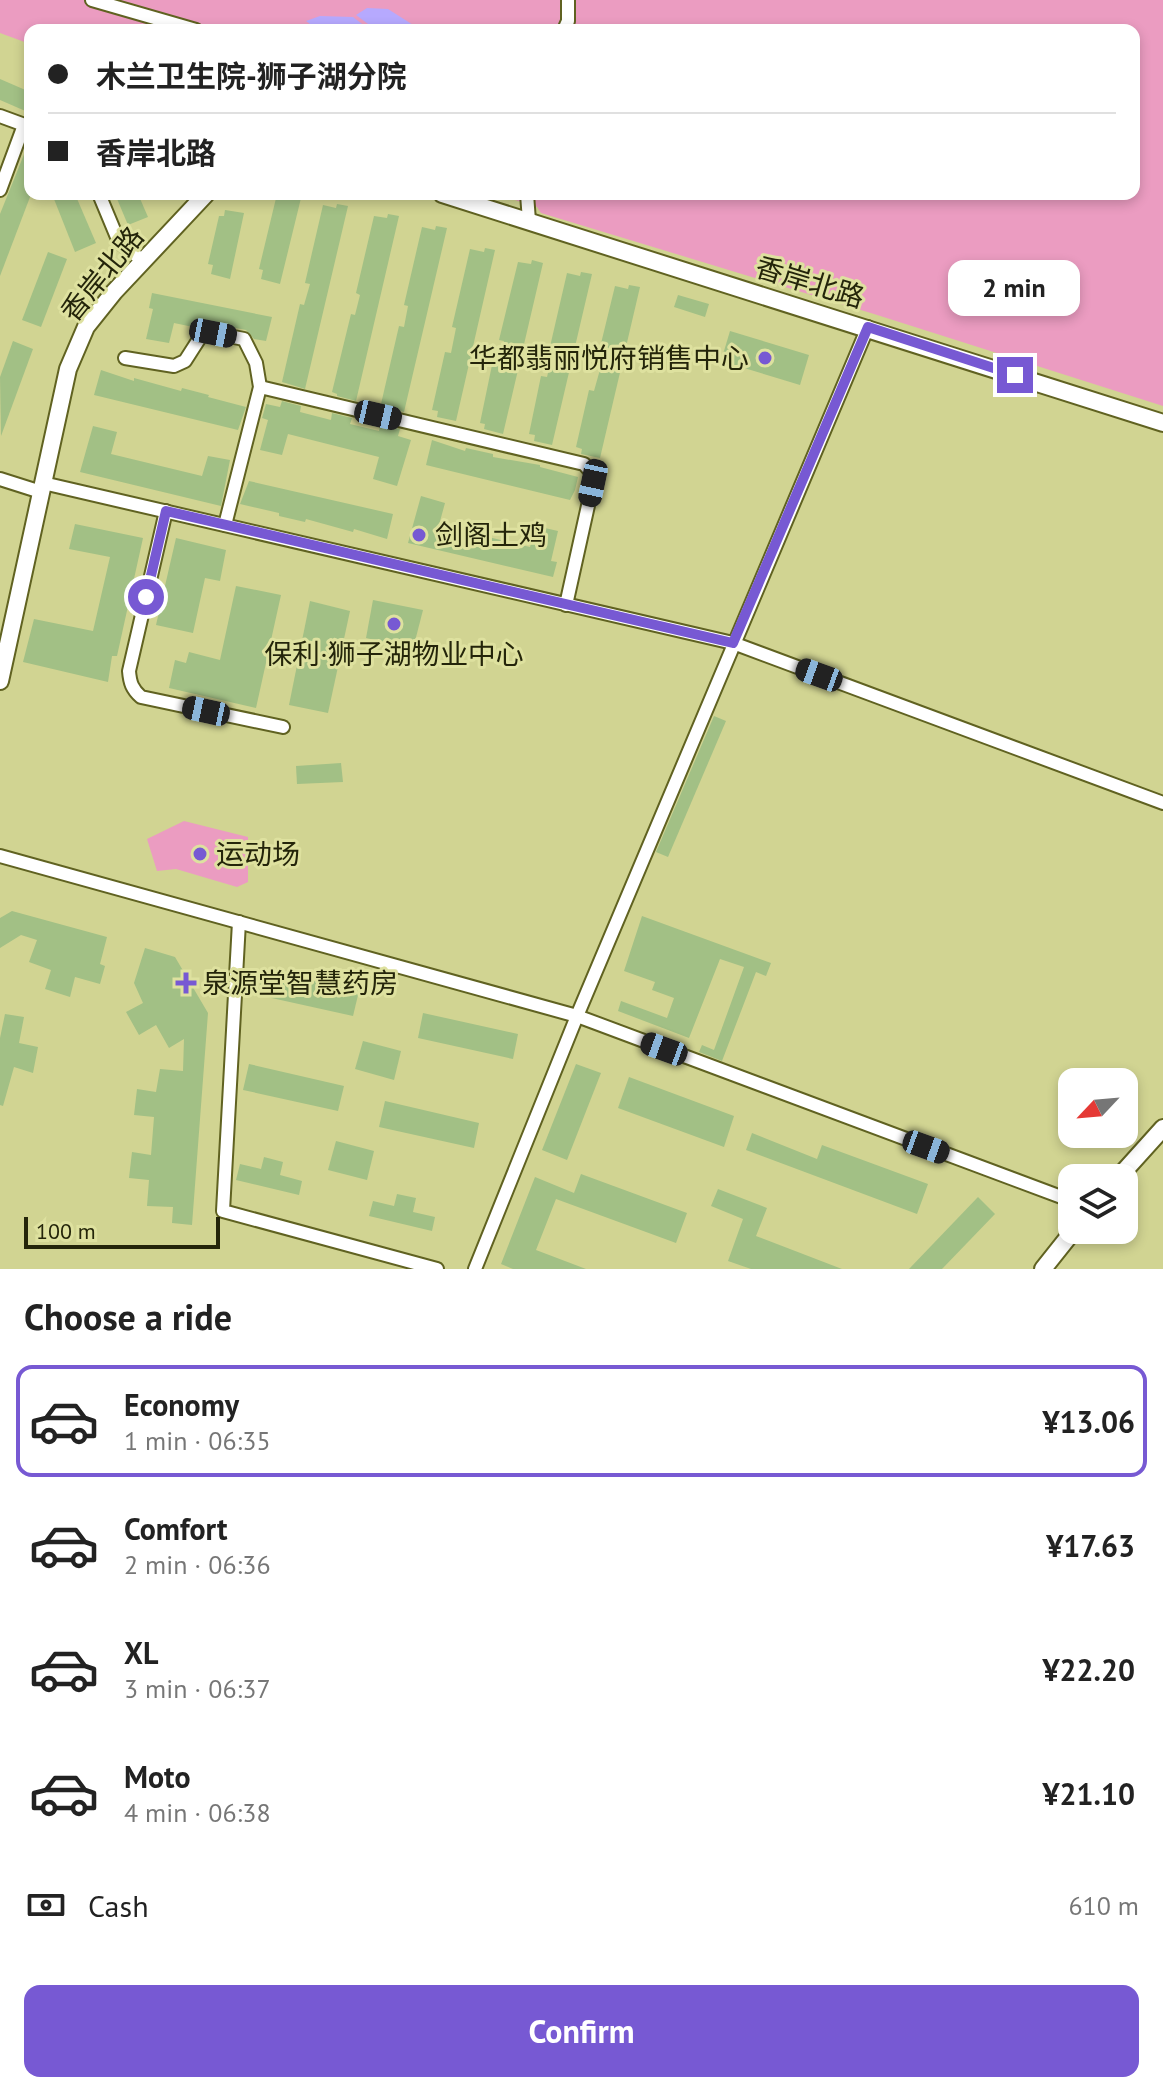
<!DOCTYPE html>
<html lang="en">
<head>
<meta charset="utf-8">
<style>
  body { margin:0; font-family:"PT Sans","Noto Sans SC",sans-serif; background:#f6f6f6; color:#222; height:100vh; display:flex; flex-direction:column; font-size:30px; white-space:nowrap }
  * { box-sizing:border-box; margin:0 }
  p { font-size:26px; color:#767676 }
  .icon { flex:none; width:44px; height:44px; fill:none; stroke:currentColor; stroke-width:2; stroke-linecap:round; stroke-linejoin:round }
  .map { position:relative; height:1269px; overflow:hidden }
  .side { display:flex; flex-direction:column; background:#fff; flex:1 }
  .side>* { flex:none }
  .banner { position:absolute; left:24px; top:24px; width:1116px; height:176px; border-radius:16px; box-shadow:0 4px 12px #0003; display:grid; align-content:center; height:176px; padding:0 24px; background:#fff }
  .needle { width:52px; rotate:244deg }
  .tools { position:absolute; left:1058px; top:1068px; display:grid; gap:16px }
  .tools a { display:grid; place-items:center; width:80px; height:80px; border-radius:16px; background:#fff; box-shadow:0 4px 12px #0003; font-size:40px }
  .scale { position:absolute; left:24px; bottom:20px; width:196px; box-sizing:border-box; padding-left:8px; border:4px solid #24250a; border-top:0; font-size:22px; line-height:28px; white-space:nowrap; color:#24250a; -webkit-text-stroke:6px #dee19f; paint-order:stroke }
  .end { position:absolute; width:36px; height:36px; margin:-18px; border:10px solid #7759d3; background:#fff; box-shadow:0 0 0 4px #fff }
  .from { border-radius:50% }
  .bubble { position:absolute; height:56px; border-radius:16px; background:#fff; box-shadow:0 4px 12px #0003; font-size:26px; font-weight:700; line-height:56px; text-align:center }
  .car { position:absolute; width:24px; height:48px; margin:-24px -12px; border-radius:10px; box-shadow:0 0 6px 2px #0007; background:linear-gradient(#222 24%,#8ab4d8 0 40%,#222 0 76%,#8ab4d8 0 86%,#222 0) }
  .banner b { display:flex; align-items:center; gap:28px; height:76px; font-size:30px }
  .banner b+b { border-top:2px solid #e0e0e0 }
  .banner i { width:20px; height:20px; background:#222 }
  ul { padding:0; list-style:none }
  li { display:flex; align-items:center; gap:24px; height:112px; margin:0 16px 12px; padding:0 8px; border:4px solid transparent; border-radius:16px }
  li div { flex:1 }
  li b { display:block; font-size:30px }
  li em { font-style:normal; font-weight:700 }
  li.current { border-color:#7759d3 }
  li>.icon { width:72px; height:72px; stroke-width:1.5 }
  h2 { padding:0 24px; font-size:36px; line-height:96px }
  .pay { display:flex; align-items:center; gap:20px; height:88px; padding:0 24px; font-size:30px }
  .pay p { margin-inline-start:auto }
  .cta { display:flex; gap:16px; margin-top:auto; padding:16px 24px }
  .cta a { flex:1; height:92px; border-radius:16px; background:#7759d3; color:#fff; font-size:32px; font-weight:700; line-height:92px; text-align:center }
  .map>svg:first-child { display:block }
  .green { fill:#eb9cc1 }
  .water { fill:#b6a9fe }
  .building { fill:#a2c085 }
  .lines { fill:none; stroke-linecap:round; stroke-linejoin:round }
  .minor-casing { stroke:#606221; stroke-width:16 }
  .tertiary-casing { stroke:#606221; stroke-width:20 }
  .minor { stroke:#fff; stroke-width:12 }
  .tertiary { stroke:#fff; stroke-width:16 }
  .route { stroke:#7759d3; stroke-width:10 }
  .poi-dot { fill:#7759d3; stroke:#dee19f; stroke-width:3 }
  .labels { text-anchor:middle; stroke-width:6; stroke-linejoin:round; paint-order:stroke }
  .street-label { font-size:28px; fill:#24250a; stroke:#dee19f }
  .poi-label { font-size:28px; fill:#24250a; stroke:#dee19f; text-anchor:start }
</style>
</head>
<body>
<div class="map">
<svg width="1163" height="1269" viewBox="0 0 1163 1269">
  <rect width="100%" height="100%" fill="#d1d492"/>
  <!-- green -->
  <g class="green">
    <polygon points="0,0 1163,0 1163,406 874,314 541,213 537,207 496,194 1134,194 1134,30 30,30 30,44 0,33"/>
    <polygon points="184,821 248,837 248,882 237,887 176,869 157,871 147,839"/>
  </g>
  <!-- water -->
  <g class="water">
    <polygon points="367,8 388,9 421,30 376,30 356,15"/>
    <polygon points="320,16 353,17 370,30 318,30 306,21"/>
  </g>
  <!-- building -->
  <g class="building">
    <polygon points="0,79 30,92 30,113 0,100"/>
    <polygon points="29,142 30,197 0,276 0,214"/>
    <polygon points="52,194 75,194 96,243 75,252"/>
    <polygon points="115,194 138,194 148,217 128,225"/>
    <polygon points="277,194 302,194 280,284 261,279 263,270 259,269"/>
    <polygon points="337,204 348,206 305,389 282,382 300,304 304,305 310,284 305,283 323,205 336,208"/>
    <polygon points="225,210 244,213 230,279 211,274 213,265 208,264 219,216 224,216"/>
    <polygon points="388,214 399,216 356,401 337,396 337,394 332,392 351,314 355,315 360,295 356,293 374,216 387,218"/>
    <polygon points="436,226 447,228 404,412 385,407 385,405 381,404 399,326 404,327 408,306 404,305 422,227 435,230"/>
    <polygon points="485,248 495,250 456,421 437,417 438,411 432,410 445,352 451,353 456,328 452,327 470,249 484,252"/>
    <polygon points="48,252 67,259 41,327 22,320"/>
    <polygon points="532,260 543,263 503,434 484,429 485,424 480,423 492,365 498,366 504,341 499,340 518,262 531,264"/>
    <polygon points="581,272 592,274 552,445 534,441 535,435 529,434 541,376 547,377 553,352 549,351 567,273 580,276"/>
    <polygon points="629,285 640,287 600,458 581,454 582,449 576,447 589,390 594,391 601,366 596,364 615,286 628,289"/>
    <polygon points="152,293 272,317 266,341 254,339 246,330 215,324 198,328 174,323 169,343 146,339 153,309 149,308"/>
    <polygon points="678,295 709,304 705,317 674,307"/>
    <polygon points="730,331 809,355 800,385 721,361"/>
    <polygon points="13,341 33,349 1,436 0,377"/>
    <polygon points="101,370 134,381 134,378 181,391 182,388 209,395 208,397 246,407 238,430 94,395"/>
    <polygon points="282,401 301,406 300,412 331,420 332,413 352,418 350,424 379,431 380,425 400,429 398,436 411,440 397,486 373,479 379,457 288,434 282,455 260,450 268,420 262,418 266,404 280,407"/>
    <polygon points="93,426 117,432 111,454 202,476 208,456 230,460 221,506 80,472"/>
    <polygon points="432,440 465,451 466,448 493,454 493,457 540,465 540,467 578,477 575,490 570,500 426,465"/>
    <polygon points="249,481 393,514 387,539 354,529 353,532 306,519 305,522 279,516 279,513 240,504"/>
    <polygon points="421,496 445,503 439,525 530,547 536,526 558,531 551,561 557,562 553,577 408,543"/>
    <polygon points="75,524 143,538 117,656 112,656 108,682 23,662 34,619 93,631 110,557 69,549"/>
    <polygon points="176,538 226,550 220,581 205,578 193,633 156,625"/>
    <polygon points="236,586 281,595 256,708 169,688 175,660 186,663 189,652 220,660"/>
    <polygon points="373,600 423,610 413,649 366,638"/>
    <polygon points="310,601 350,611 328,713 289,705"/>
    <polygon points="714,716 726,721 668,857 656,852"/>
    <polygon points="341,763 343,782 297,784 296,766"/>
    <polygon points="12,911 107,937 100,964 105,966 100,984 75,977 70,997 45,989 51,970 29,962 37,940 21,935 0,948 0,918"/>
    <polygon points="642,916 771,963 766,976 756,972 722,1061 699,1052 702,1045 714,1050 744,967 720,959 689,1038 618,1011 621,1001 667,1018 674,998 652,990 655,982 624,971"/>
    <polygon points="145,948 175,957 208,1013 192,1225 172,1223 173,1207 147,1206 149,1180 129,1178 132,1152 151,1155 154,1117 134,1115 137,1089 156,1092 160,1069 183,1071 184,1039 169,1048 156,1025 139,1035 126,1012 143,1003 134,983"/>
    <polygon points="264,970 359,991 353,1016 258,995"/>
    <polygon points="423,1013 518,1034 513,1059 418,1038"/>
    <polygon points="5,1014 24,1017 19,1043 38,1047 33,1073 14,1067 3,1106 0,1105 0,1038"/>
    <polygon points="363,1041 401,1051 394,1080 355,1069"/>
    <polygon points="249,1064 344,1086 338,1111 243,1090"/>
    <polygon points="576,1064 601,1073 567,1160 542,1150"/>
    <polygon points="629,1077 734,1116 724,1147 618,1108"/>
    <polygon points="385,1101 479,1123 474,1148 379,1127"/>
    <polygon points="752,1133 817,1159 822,1145 928,1184 917,1214 746,1150"/>
    <polygon points="336,1141 374,1151 367,1180 328,1170"/>
    <polygon points="264,1157 283,1162 280,1175 302,1181 299,1195 236,1180 240,1164 261,1169"/>
    <polygon points="581,1174 687,1213 676,1243 556,1199 536,1250 586,1269 513,1269 501,1264 535,1177 574,1193"/>
    <polygon points="718,1189 767,1208 756,1236 842,1269 751,1269 728,1261 743,1219 711,1206"/>
    <polygon points="397,1194 416,1198 413,1212 435,1217 432,1231 369,1216 373,1201 394,1206"/>
    <polygon points="978,1197 995,1214 942,1269 909,1269"/>
  </g>
  <g class="lines">
    <!-- minor casing -->
    <g class="minor-casing">
      <g id="minor">
        <polyline points="92,0 196,30"/>
        <polyline points="564,30 568,21 568,0"/>
        <polyline points="0,116 30,127"/>
        <polyline points="0,190 24,125"/>
        <polyline points="99,194 119,242 143,261"/>
        <polyline points="527,194 529,221"/>
        <polyline points="125,358 174,366 185,361 201,336 213,333 244,339 256,363 260,387 225,525"/>
        <polyline points="260,387 584,464 591,472 593,483 566,605"/>
        <polyline points="0,479 41,492"/>
        <polyline points="43,483 733,643 1163,803"/>
        <path d="M166,511l-37,160c1,12 3,18 12,26l142,30"/>
        <polyline points="0,856 577,1016 1072,1201"/>
        <polyline points="239,922 223,1211 437,1269"/>
        <polyline points="475,1269 577,1016 868,327"/>
      </g>
    </g>
    <!-- tertiary casing -->
    <g class="tertiary-casing">
      <g id="tertiary">
        <polyline points="442,194 1163,423"/>
        <polyline points="0,681 68,369 86,327 114,292 206,194"/>
        <polyline points="1118,1178 1163,1128"/>
        <polyline points="1043,1269 1074,1230"/>
      </g>
    </g>
    <!-- minor -->
    <use href="#minor" class="minor"/>
    <!-- tertiary -->
    <use href="#tertiary" class="tertiary"/>
  </g>
  <g class="lines">
    <!-- route -->
    <polyline class="route" points="146,597 166,511 733,643 868,327 1015,375"/>
  </g>
  <!-- markers -->
  <g class="poi-dot">
    <circle cx="765" cy="358" r="8"/>
    <circle cx="419" cy="535" r="8"/>
    <circle cx="394" cy="624" r="8"/>
    <circle cx="200" cy="854" r="8"/>
    <path d="M182 971h8v8h8v8h-8v8h-8v-8h-8v-8h8z"/>
  </g>
  <g class="labels">
    <!-- street labels -->
    <g class="street-label">
      <text transform="translate(102 274) rotate(-51)" y="10">香岸北路</text>
      <text transform="translate(810 282) rotate(17)" y="10">香岸北路</text>
    </g>
    <!-- poi labels -->
    <g class="poi-label">
      <text x="749" y="368" text-anchor="end">华都翡丽悦府销售中心</text>
      <text x="435" y="545">剑阁土鸡</text>
      <text x="394" y="664" text-anchor="middle">保利·狮子湖物业中心</text>
      <text x="216" y="864">运动场</text>
      <text x="202" y="993">泉源堂智慧药房</text>
    </g>
  </g>
</svg>
<div class="tools">
<a><svg class="needle" viewBox="-14 -14 28 28"><path d="M0-13l5 13h-10z" fill="#e53935"/><path d="M0 13l5-13h-10z" fill="#767676"/></svg></a>
<a><svg class="icon" aria-label="layers" viewBox="0 0 24 24"><path d="M12 4l9 5-9 5-9-5zM3 14l9 5 9-5"/></svg></a>
</div>
<div class="scale">100 m</div>
<i class="end from" style="left:146px;top:597px"></i>
<i class="end" style="left:1015px;top:375px"></i>
<div class="bubble" style="left:948px;top:260px;width:132px">2 min</div>
<i class="car" style="left:213px;top:333px;rotate:101deg"></i>
<i class="car" style="left:378px;top:415px;rotate:103deg"></i>
<i class="car" style="left:593px;top:483px;rotate:192deg"></i>
<i class="car" style="left:819px;top:675px;rotate:290deg"></i>
<i class="car" style="left:206px;top:711px;rotate:282deg"></i>
<i class="car" style="left:664px;top:1049px;rotate:290deg"></i>
<i class="car" style="left:926px;top:1147px;rotate:110deg"></i>
<div class="banner">
<b><i class="from"></i>木兰卫生院-狮子湖分院</b>
<b><i></i>香岸北路</b>
</div>
</div>
<section class="side">
<h2>Choose a ride</h2>
<ul>
<li class="current"><svg class="icon" aria-label="car" viewBox="0 0 24 24"><path d="M5 17H2v-5l4-1 3-4h7l3 4 3 1v5h-3M9 17h6M6 11h13"/><circle cx="7" cy="17" r="2"/><circle cx="17" cy="17" r="2"/></svg><div><b>Economy</b><p>1 min · 06:35</p></div><em>¥13.06</em></li>
<li><svg class="icon" aria-label="car" viewBox="0 0 24 24"><path d="M5 17H2v-5l4-1 3-4h7l3 4 3 1v5h-3M9 17h6M6 11h13"/><circle cx="7" cy="17" r="2"/><circle cx="17" cy="17" r="2"/></svg><div><b>Comfort</b><p>2 min · 06:36</p></div><em>¥17.63</em></li>
<li><svg class="icon" aria-label="car" viewBox="0 0 24 24"><path d="M5 17H2v-5l4-1 3-4h7l3 4 3 1v5h-3M9 17h6M6 11h13"/><circle cx="7" cy="17" r="2"/><circle cx="17" cy="17" r="2"/></svg><div><b>XL</b><p>3 min · 06:37</p></div><em>¥22.20</em></li>
<li><svg class="icon" aria-label="car" viewBox="0 0 24 24"><path d="M5 17H2v-5l4-1 3-4h7l3 4 3 1v5h-3M9 17h6M6 11h13"/><circle cx="7" cy="17" r="2"/><circle cx="17" cy="17" r="2"/></svg><div><b>Moto</b><p>4 min · 06:38</p></div><em>¥21.10</em></li>
</ul>
<div class="pay"><svg class="icon" aria-label="cash" viewBox="0 0 24 24"><path d="M3 7h18v10H3z"/><circle cx="12" cy="12" r="2"/></svg>Cash<p>610 m</p></div>
<div class="cta"><a>Confirm</a></div>
</section>
</body>
</html>
